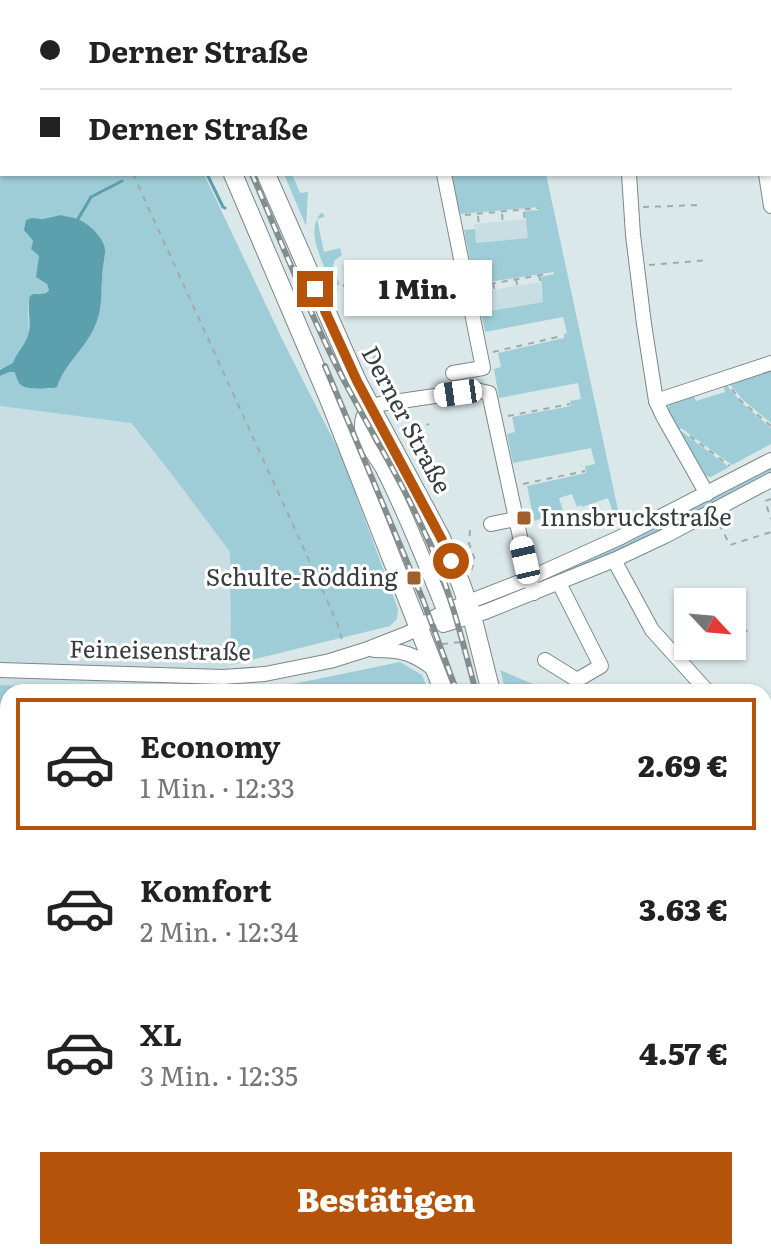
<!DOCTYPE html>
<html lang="de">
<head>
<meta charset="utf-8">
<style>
  body { margin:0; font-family:Literata,serif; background:#f2f2f2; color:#222; height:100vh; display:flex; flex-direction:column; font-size:30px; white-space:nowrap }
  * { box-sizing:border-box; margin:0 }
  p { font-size:26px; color:#767676 }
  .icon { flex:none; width:44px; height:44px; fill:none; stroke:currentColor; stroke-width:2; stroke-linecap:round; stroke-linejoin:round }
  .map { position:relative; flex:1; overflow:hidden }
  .side { position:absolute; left:0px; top:684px; width:772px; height:576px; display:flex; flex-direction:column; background:#fff; border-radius:24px 24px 0 0; box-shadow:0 2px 6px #0004 }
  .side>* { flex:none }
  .top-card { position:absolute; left:0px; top:0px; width:772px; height:176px; box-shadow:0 2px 6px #0004; display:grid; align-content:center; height:176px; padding:0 40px; background:#fff }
  .needle { width:52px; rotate:116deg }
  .fabs { position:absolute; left:674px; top:588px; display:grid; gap:16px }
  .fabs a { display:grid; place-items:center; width:72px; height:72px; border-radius:0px; background:#fff; box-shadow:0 2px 6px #0004; font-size:40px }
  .end { position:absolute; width:36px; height:36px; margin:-18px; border:10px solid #b45309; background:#fff; box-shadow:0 0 0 4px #fff }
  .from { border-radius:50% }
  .bubble { position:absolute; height:56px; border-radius:0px; background:#fff; box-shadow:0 2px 6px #0004; font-size:26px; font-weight:800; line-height:56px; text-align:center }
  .car { position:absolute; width:24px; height:48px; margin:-24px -12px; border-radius:10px; box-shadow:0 0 6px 2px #0007; background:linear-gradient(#fff 24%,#345 0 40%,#fff 0 76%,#345 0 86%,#fff 0) }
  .top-card b { display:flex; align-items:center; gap:28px; height:76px; font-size:30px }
  .top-card b+b { border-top:2px solid #e0e0e0 }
  .top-card i { width:20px; height:20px; background:#222 }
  ul { padding:14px 0 0; list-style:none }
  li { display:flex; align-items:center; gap:24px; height:132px; margin:0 16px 12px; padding:0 24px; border:4px solid transparent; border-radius:0px }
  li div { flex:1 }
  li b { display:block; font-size:30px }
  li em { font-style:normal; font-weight:800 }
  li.selected { border-color:#b45309 }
  li>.icon { width:72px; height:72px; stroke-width:1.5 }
  .button { display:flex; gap:16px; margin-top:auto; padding:16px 40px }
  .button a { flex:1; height:92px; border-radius:0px; background:#b45309; color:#fff; font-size:32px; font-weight:800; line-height:92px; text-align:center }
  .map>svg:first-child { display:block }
  .built { fill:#c8dee3 }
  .green { fill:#9ecdd7 }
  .water { fill:#5c9fad }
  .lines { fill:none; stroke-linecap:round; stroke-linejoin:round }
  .stream { stroke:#5c9fad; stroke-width:3 }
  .minor-casing { stroke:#7c878a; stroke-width:16 }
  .major-casing { stroke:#7c878a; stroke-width:20 }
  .path { stroke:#a0aaab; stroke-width:2; stroke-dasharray:6 6; stroke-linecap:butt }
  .minor { stroke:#fff; stroke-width:14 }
  .major { stroke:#fff; stroke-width:18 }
  .rail-casing { stroke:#848d8e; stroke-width:6 }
  .rail { stroke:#fff; stroke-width:3; stroke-dasharray:9; stroke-linecap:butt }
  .route { stroke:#b45309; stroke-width:10 }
  .poi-dot { fill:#a15f2c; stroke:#fff; stroke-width:3 }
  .labels { text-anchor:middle; stroke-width:6; stroke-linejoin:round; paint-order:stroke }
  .street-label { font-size:24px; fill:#373c3d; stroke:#fff }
  .poi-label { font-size:24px; fill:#373c3d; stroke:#fff; text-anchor:start }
</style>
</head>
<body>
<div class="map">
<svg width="771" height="1260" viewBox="0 0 771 1260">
  <rect width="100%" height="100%" fill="#dbe8ea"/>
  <!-- built -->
  <g class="built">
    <polygon points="527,219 529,238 476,243 474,224"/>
    <polygon points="540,282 543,302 489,311 486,291"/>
    <polygon points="0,406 130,423 170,472 230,552 231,665 215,692 8,692 8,949 0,950"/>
    <polygon points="771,855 771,1260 695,1260 692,1252 764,1252 764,862 768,856"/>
  </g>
  <!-- green -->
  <g class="green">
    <path d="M0,0h130l1,2h-129v172h202l80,169 57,112 57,154 -1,10 -7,7 -159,39 -1,-113 -60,-80 -39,-49 -131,-17v-30l9,-4h5l8,14 28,3 7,-3 3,-10 9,-13 33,-75 -1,-8 4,-27c-12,-16 -21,-34 -42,-37 -8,-1 -17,3 -26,3l-11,14 7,8 -2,8 8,7c-1,11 3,23 10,31v3l-6,4 -7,-1 -8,11 1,28 -3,8 -13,24 -13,6z"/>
    <polygon points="284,174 292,174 300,193 308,192 306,226"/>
    <polygon points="451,174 546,174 618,510 613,512 608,498 582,507 581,505 577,507 572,494 559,498 563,511 534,521 527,486 586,473 585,466 595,464 591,448 513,463 507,434 515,432 512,417 571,406 570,401 581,399 578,383 499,398 494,369 501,367 498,353 564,338 564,334 567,333 563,317 485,332 478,297 482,297 483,303 488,302 490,311 543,302 541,277 554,274 554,272 475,284 464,230 475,229 476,243 528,238 525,211 539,210 539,207 460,214"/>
    <path d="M321,213l3,1v3l-7,2 7,33 16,-4 2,7 -8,6 -1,7 7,16 -7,5c-6,-21 -30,-56 -12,-76z"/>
    <polygon points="771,370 771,423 742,399 729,383"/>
    <path d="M725,383l15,18 31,27v16l-39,21 -51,-37 -3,3c-16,-27 -14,-28 15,-37l3,7 29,-9 -2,-8z"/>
    <polygon points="681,431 729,467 711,477 705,476 680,434"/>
    <polygon points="771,464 771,476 668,531 552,580 551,574"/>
    <polygon points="400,662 422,675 429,692 215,692 298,683"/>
    <polygon points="500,670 552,692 506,692"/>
    <polygon points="0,685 147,691 176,688 213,689 210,692 8,692 8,707 0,707"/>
    <polygon points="8,949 8,1252 601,1252 604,1260 0,1260 0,950"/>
    <polygon points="661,1252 711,1252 715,1260 664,1260"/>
  </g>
  <!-- water -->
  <path class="water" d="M61,215c6,2 13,2 18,5 11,4 28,21 26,33 -1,9 -3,17 -3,25 -1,18 0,34 -8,50 -10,22 -29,35 -37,59 -6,2 -31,3 -36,-2 -4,-3 -4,-9 -7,-13h-5l-9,4v-6l13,-7c4,-11 13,-19 16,-31 2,-12 -2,-24 1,-36 6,-5 14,1 19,-6l-2,-6 -11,-7 3,-21 -8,-7 2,-8 -9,-11 2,-10 6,-2 10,1z"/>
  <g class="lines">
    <!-- stream -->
    <g class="stream">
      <polyline points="207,174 223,207 225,208"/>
      <polyline points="135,175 137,174"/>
      <polyline points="78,219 91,197 122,181"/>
    </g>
    <!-- minor casing -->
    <g class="minor-casing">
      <g id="minor">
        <polyline points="410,0 410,2"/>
        <polyline points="770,140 771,140"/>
        <polyline points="444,174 483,368 453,373"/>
        <polyline points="629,174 633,235 644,324 656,401 663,416 707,494"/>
        <polyline points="766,174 771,206"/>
        <polyline points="656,401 771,363"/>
        <polyline points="491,524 516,519"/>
        <polyline points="614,560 652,630 708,692"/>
        <path d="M449,622c-21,-51 -41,-104 -66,-153 -7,-13 -22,-28 -21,-44 0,-12 8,-18 18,-21l96,-14 13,3 36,167 9,33"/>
        <polyline points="443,625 485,612 614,560 665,536 771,480"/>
        <path d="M374,650c28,0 39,3 61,20"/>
        <polyline points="545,660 577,680 601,666 559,583"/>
        <polyline points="0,670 223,677 265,674 330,661 365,650 406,634 419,628 431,619 453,608 530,578 621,537 771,460"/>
        <polyline points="764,732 771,734"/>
        <polyline points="767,837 771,833"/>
      </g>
    </g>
    <!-- major casing -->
    <g class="major-casing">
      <g id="major">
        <polyline points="155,0 156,2"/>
        <polyline points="186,0 187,2"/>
        <polyline points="233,174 329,399 444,692"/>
        <polyline points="266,174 357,381 441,538 461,584 472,616 491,692"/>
        <polyline points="613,1252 616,1260"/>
        <polyline points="647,1252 649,1260"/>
      </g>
    </g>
    <!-- path -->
    <g class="path">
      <polyline points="52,0 53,2"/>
      <polyline points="447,2 448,0"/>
      <polyline points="477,2 477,0"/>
      <polyline points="544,2 544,0"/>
      <polyline points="770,3 770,0"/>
      <polyline points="133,174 319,582 337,623 343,643"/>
      <polyline points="643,207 702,205"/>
      <polyline points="524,212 525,223"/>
      <polyline points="502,214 503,224"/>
      <polyline points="465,215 539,208"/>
      <polyline points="478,216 479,226"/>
      <polyline points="649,265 708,260"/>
      <polyline points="539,275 541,285"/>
      <polyline points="516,279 518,289"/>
      <polyline points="493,283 495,293"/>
      <polyline points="478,286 547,274"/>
      <polyline points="332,291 345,285"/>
      <polyline points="493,352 562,336"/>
      <polyline points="370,373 375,355"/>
      <polyline points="732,389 740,400 771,426"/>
      <polyline points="508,416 570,404"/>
      <polyline points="404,433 429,424"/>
      <polyline points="690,436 730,466"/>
      <polyline points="523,484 585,471"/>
      <polyline points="771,499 765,501 771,519"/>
      <polyline points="719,524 730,545 771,532"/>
      <polyline points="470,530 469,543 475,560 471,571"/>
      <polyline points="442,644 463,642"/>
      <path d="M694,656c21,-4 43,-4 53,-26"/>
      <polyline points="764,701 771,700"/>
      <polyline points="769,850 771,863"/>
      <polyline points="764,904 771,908"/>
      <polyline points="0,1011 4,1013"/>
      <polyline points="763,1252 771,1257"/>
      <polyline points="77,1260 92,1252"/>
      <polyline points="431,1260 439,1252"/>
    </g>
    <!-- minor -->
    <use href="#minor" class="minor"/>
    <!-- major -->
    <use href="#major" class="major"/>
    <!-- rail casing -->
    <g class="rail-casing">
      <g id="rail">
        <polyline points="175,0 176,2"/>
        <path d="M252,174c27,63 53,128 83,189 31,62 69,120 96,184 20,47 32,96 45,145"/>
        <polyline points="325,366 423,600 457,692"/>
        <polyline points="627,1252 631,1260"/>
      </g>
    </g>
    <!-- rail -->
    <use href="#rail" class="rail"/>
  </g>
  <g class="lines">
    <!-- route -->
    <polyline class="route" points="315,289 357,381 441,538 451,561"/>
  </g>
  <!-- markers -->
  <g class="poi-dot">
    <rect x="516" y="510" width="16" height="16" rx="4"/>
    <rect x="406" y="570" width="16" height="16" rx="4"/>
  </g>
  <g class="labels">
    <!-- street labels -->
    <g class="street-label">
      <text transform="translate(406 420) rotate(62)" y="8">Derner Straße</text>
      <text transform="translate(160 651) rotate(1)" y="8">Feineisenstraße</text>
    </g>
    <!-- poi labels -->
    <g class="poi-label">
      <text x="540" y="526">Innsbruckstraße</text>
      <text x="398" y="586" text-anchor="end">Schulte-Rödding</text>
    </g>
  </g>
</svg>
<div class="fabs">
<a><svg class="needle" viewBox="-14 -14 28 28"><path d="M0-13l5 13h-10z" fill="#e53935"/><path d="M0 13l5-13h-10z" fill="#767676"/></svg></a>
</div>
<i class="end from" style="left:451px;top:561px"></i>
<i class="end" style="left:315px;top:289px"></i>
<div class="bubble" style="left:344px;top:260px;width:148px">1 Min.</div>
<i class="car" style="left:458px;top:393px;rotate:262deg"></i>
<i class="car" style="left:525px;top:560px;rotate:347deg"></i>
<div class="top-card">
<b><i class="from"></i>Derner Straße</b>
<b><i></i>Derner Straße</b>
</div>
<section class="side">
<ul>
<li class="selected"><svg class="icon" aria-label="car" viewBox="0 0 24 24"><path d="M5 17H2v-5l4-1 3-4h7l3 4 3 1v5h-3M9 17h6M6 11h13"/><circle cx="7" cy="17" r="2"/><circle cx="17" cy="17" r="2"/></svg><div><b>Economy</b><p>1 Min. · 12:33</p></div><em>2.69 €</em></li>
<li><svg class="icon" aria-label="car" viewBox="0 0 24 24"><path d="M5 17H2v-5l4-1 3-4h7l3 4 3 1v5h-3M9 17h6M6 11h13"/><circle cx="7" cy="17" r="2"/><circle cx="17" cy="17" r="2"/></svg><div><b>Komfort</b><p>2 Min. · 12:34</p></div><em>3.63 €</em></li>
<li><svg class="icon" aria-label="car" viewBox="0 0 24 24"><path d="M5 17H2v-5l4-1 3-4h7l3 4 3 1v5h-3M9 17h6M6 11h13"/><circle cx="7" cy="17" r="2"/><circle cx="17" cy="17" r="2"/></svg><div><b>XL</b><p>3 Min. · 12:35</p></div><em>4.57 €</em></li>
</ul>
<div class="button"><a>Bestätigen</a></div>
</section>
</div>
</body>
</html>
